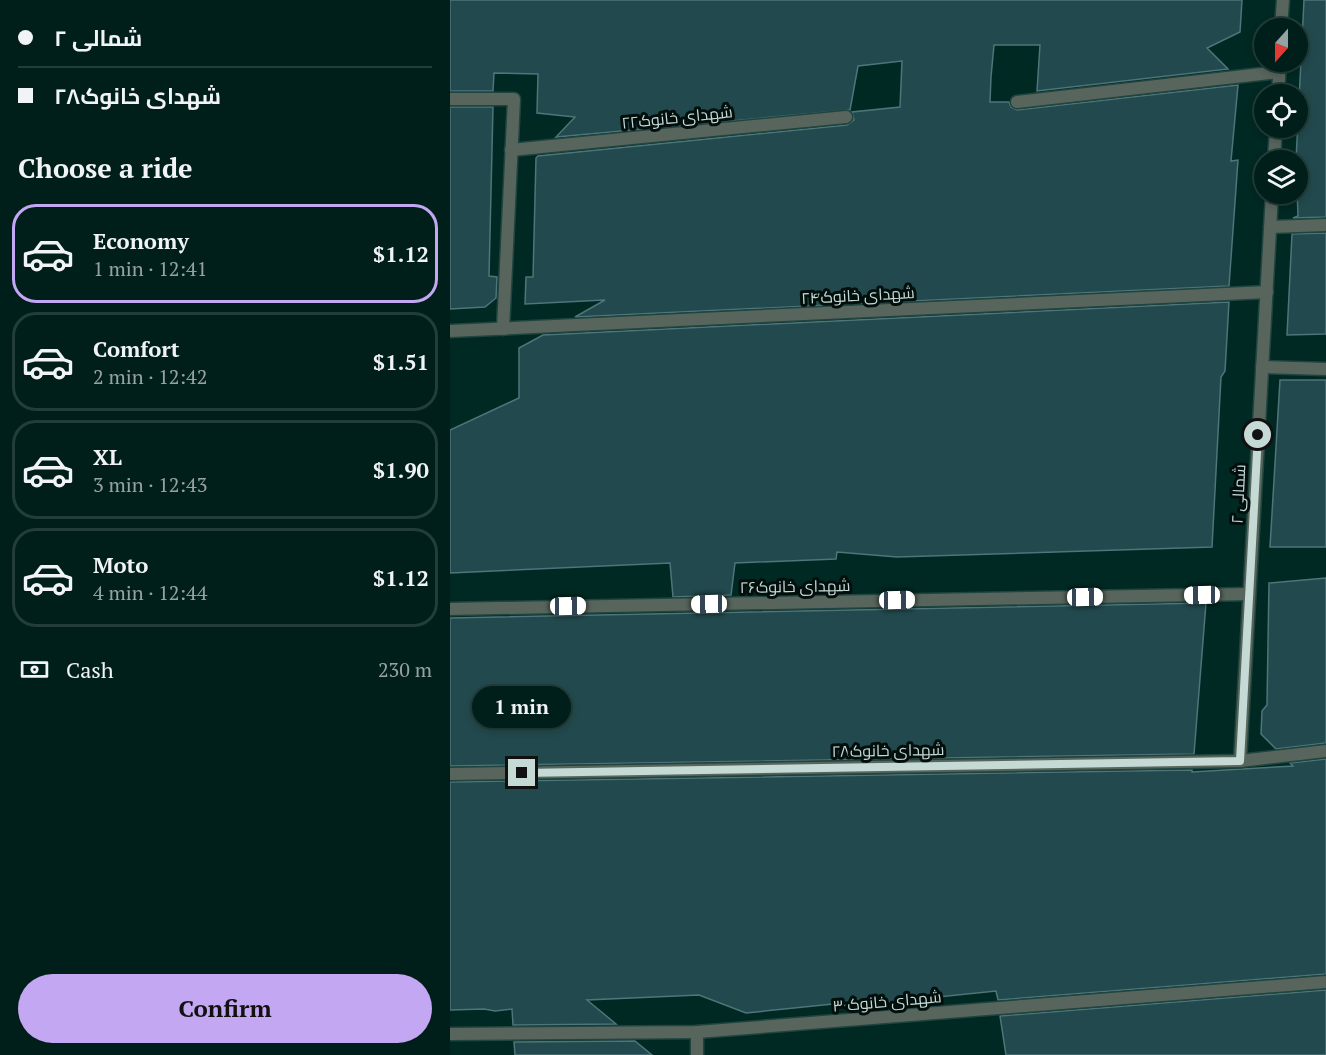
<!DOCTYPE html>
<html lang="en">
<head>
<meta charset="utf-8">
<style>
  body { margin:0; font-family:"PT Serif",Cairo,serif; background:#0f2c27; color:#f1f3f6; height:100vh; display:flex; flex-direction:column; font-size:22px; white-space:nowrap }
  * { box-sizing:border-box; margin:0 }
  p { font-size:20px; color:#96a2a2 }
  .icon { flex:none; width:33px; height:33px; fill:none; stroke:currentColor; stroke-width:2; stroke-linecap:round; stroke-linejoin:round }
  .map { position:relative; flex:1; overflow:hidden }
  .side { display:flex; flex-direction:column; background:#011f1a; width:450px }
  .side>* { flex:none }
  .guide { display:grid; align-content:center; height:132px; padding:0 18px; background:#011f1a }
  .needle { width:39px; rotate:201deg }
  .buttons { position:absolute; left:804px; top:18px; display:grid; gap:12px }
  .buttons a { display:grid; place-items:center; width:54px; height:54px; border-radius:50%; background:#011f1a; box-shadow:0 3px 9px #0003,0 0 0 2px #233d39; font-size:30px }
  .end { position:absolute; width:27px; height:27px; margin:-14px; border:8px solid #c5d9d5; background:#111; box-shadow:0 0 0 3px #111 }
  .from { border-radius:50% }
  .bubble { position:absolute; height:42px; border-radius:21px; background:#011f1a; box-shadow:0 3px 9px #0003,0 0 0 2px #233d39; font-size:20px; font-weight:600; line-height:42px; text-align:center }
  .car { position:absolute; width:18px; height:36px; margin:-18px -9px; border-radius:8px; box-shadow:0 0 4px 2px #0007; background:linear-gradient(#fff 24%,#345 0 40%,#fff 0 76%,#345 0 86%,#fff 0) }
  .guide b { display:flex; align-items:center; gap:21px; height:57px; font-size:22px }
  .guide b+b { border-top:2px solid #233d39 }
  .guide i { width:15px; height:15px; background:#f1f3f6 }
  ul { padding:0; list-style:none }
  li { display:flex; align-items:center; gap:18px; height:99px; margin:0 12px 9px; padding:0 6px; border:3px solid #233d39; border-radius:24px }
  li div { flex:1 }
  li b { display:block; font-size:22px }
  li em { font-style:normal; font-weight:600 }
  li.on { border-color:#c4a7f2 }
  li>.icon { width:54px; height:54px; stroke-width:1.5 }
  h2 { padding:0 18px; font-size:27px; line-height:72px }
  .pay { display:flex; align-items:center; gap:15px; height:66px; padding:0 18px; font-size:22px }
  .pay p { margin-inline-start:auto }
  .button { display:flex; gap:12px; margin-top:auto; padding:12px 18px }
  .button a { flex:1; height:69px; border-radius:36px; background:#c4a7f2; color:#111; font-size:24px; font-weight:600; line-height:69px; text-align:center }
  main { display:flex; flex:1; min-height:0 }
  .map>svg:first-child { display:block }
  .building { fill:#22494d; stroke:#4e757a; stroke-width:1.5 }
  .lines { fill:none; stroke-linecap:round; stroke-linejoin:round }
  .street-casing { stroke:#20453f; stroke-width:15 }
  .street { stroke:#58655c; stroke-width:12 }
  .route { stroke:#c5d9d5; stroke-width:8 }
  .labels { text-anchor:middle; stroke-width:6; stroke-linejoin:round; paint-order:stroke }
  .street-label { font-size:16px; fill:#c5d9d5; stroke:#020f0c }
</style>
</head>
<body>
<main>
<section class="side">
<div class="guide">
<b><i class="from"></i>شمالی ۲</b>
<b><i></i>شهدای خانوک۲۸</b>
</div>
<h2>Choose a ride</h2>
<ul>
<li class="on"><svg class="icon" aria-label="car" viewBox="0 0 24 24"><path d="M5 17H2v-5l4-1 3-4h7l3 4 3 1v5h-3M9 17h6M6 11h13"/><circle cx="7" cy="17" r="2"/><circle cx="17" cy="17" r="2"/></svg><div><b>Economy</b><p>1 min · 12:41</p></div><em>$1.12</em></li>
<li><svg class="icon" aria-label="car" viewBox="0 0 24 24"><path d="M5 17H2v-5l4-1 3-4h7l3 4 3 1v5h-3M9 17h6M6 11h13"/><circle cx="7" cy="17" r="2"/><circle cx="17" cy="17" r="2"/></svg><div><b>Comfort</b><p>2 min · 12:42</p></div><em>$1.51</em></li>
<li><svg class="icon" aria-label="car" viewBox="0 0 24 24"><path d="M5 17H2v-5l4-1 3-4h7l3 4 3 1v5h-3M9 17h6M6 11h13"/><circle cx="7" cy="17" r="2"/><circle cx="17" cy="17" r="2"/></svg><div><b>XL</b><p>3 min · 12:43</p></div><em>$1.90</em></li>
<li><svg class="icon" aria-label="car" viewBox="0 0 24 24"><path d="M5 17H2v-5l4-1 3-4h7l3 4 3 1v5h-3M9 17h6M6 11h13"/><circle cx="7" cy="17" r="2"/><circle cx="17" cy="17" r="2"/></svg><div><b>Moto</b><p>4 min · 12:44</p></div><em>$1.12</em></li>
</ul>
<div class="pay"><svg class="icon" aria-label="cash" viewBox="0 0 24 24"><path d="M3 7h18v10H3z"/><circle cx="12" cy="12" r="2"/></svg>Cash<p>230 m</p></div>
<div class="button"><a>Confirm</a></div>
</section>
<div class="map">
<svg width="876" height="1055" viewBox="0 0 876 1055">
  <rect width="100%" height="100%" fill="#012923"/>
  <!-- building -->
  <g class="building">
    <polygon points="0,0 792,0 790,32 757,48 778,69 587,91 590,45 544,45 541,77 540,102 559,102 561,107 567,110 788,85 781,161 788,160 779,286 125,317 155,300 75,304 76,277 83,277 86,158 88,156 397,125 404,120 402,112 450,107 452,61 408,66 400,110 106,137 125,117 87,113 88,74 44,73 43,91 0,91"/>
    <polygon points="854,0 876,0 876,217 843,218 848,216 846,160"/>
    <polygon points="0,107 43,107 39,276 47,277 46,298 35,307 0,309"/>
    <polygon points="876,233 876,334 837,335 842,234"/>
    <polygon points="779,302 775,371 771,377 762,547 447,557 387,552 386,559 285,563 281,595 223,597 220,563 0,573 0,430 69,398 69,348 93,335"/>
    <polygon points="830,380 876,380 876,547 820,547"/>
    <polygon points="876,578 876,743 826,749 811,734 812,711 817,705 819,583"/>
    <polygon points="756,603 744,754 0,766 0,618"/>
    <polygon points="876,759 876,974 548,1000 546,991 410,1005 393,1003 296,1013 249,995 137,1000 166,1024 63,1025 62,1009 45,1011 34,1009 0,1010 0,782 742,770 742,772 843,766 840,763"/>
    <polygon points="876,990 876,1055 556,1055 550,1016"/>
    <polygon points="185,1041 202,1055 65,1055 64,1042"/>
  </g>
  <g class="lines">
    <!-- street casing -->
    <g class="street-casing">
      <g id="street">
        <polyline points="831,28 833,0"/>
        <polyline points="828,94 830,62"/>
        <polyline points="0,99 64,99 53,329"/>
        <polyline points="567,102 829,72"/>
        <polyline points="61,150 396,117"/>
        <polyline points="824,160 826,128"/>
        <polyline points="820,227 876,225"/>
        <polyline points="0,331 817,292"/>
        <polyline points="812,367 876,369"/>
        <polyline points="0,609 799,594"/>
        <polyline points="790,761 822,194"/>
        <polyline points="0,774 790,761 876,751"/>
        <polyline points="247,1032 247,1055"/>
        <polyline points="0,1034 247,1032 876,982"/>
      </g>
    </g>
    <!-- street -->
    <use href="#street" class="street"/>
  </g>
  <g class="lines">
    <!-- route -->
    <polyline class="route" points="72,773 790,761 808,435"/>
  </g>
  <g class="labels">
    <!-- street labels -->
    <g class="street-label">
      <text transform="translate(227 117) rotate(-6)" y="6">شهدای خانوک۲۲</text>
      <text transform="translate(408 295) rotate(-3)" y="6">شهدای خانوک۲۴</text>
      <text transform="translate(788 494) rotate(-87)" y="6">شمالی ۲</text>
      <text transform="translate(345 586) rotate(-1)" y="6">شهدای خانوک۲۶</text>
      <text transform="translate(438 750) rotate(-1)" y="6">شهدای خانوک۲۸</text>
      <text transform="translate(437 1001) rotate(-5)" y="6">شهدای خانوک۳۰</text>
    </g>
  </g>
</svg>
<div class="buttons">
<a><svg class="needle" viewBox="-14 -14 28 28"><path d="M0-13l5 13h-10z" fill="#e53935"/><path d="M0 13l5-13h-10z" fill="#96a2a2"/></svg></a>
<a><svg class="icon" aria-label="locate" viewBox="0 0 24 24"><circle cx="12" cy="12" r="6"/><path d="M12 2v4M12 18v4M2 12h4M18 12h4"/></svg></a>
<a><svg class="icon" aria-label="layers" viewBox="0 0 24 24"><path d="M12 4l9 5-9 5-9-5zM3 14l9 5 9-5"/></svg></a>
</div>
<i class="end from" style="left:808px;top:435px"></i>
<i class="end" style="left:72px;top:773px"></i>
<div class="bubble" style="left:22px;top:686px;width:99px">1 min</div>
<i class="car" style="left:752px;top:595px;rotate:269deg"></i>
<i class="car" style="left:635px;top:597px;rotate:89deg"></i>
<i class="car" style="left:447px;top:600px;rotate:89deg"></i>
<i class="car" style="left:259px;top:604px;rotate:269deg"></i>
<i class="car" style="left:118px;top:606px;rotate:89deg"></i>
</div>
</main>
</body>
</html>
